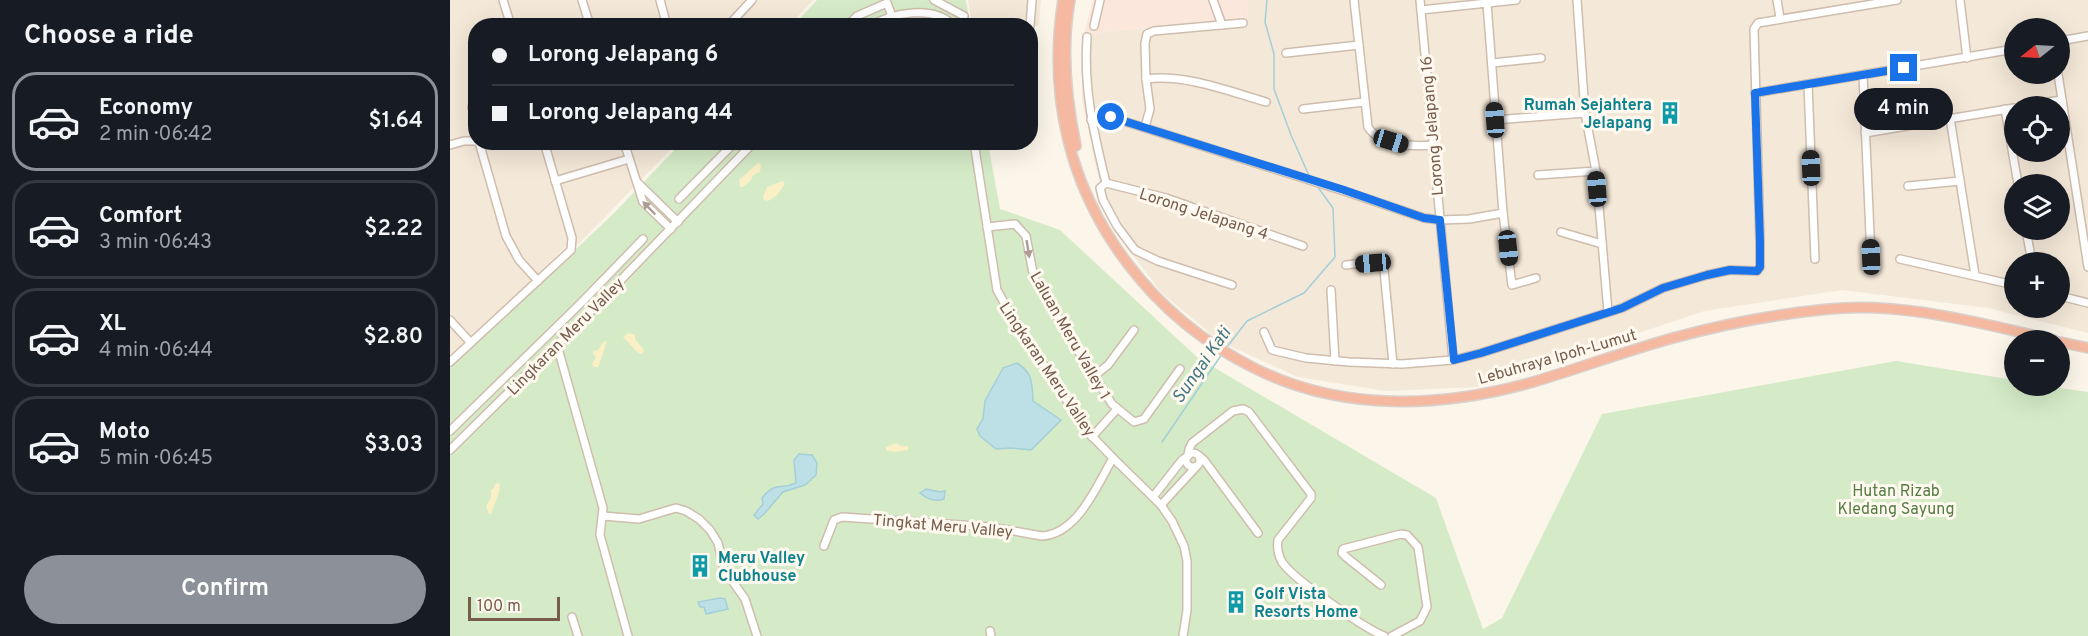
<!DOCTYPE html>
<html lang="en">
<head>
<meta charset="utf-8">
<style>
  body { margin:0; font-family:Overpass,sans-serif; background:#20242c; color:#f1f3f6; height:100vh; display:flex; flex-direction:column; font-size:22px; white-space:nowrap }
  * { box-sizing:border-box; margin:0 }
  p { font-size:20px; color:#9ea1a6 }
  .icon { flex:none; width:33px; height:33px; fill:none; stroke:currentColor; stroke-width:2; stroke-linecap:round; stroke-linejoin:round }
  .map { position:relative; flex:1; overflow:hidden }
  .side { display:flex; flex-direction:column; background:#171b24; width:450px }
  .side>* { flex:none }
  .top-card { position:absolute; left:18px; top:18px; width:570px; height:132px; border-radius:24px; box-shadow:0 6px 24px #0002; display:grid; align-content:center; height:132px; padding:0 24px; background:#171b24 }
  .needle { width:39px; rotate:252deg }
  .controls { position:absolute; left:1554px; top:18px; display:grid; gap:12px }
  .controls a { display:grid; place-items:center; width:66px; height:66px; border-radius:50%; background:#171b24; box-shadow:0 6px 24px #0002; font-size:30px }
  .scale { position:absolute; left:18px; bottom:15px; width:92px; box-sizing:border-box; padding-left:6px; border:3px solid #775c4c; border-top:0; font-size:16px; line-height:21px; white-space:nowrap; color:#775c4c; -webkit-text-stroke:4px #fff9f0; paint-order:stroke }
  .end { position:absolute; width:27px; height:27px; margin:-14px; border:8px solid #1a73e8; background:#fff; box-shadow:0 0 0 3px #fff }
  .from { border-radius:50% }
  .bubble { position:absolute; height:42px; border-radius:21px; background:#171b24; box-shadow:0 6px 24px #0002; font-size:20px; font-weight:600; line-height:42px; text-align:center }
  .car { position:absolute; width:18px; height:36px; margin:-18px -9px; border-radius:8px; box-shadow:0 0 4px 2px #0007; background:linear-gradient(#222 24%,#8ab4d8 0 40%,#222 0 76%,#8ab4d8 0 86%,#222 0) }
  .top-card b { display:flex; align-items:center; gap:21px; height:57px; font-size:22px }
  .top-card b+b { border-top:2px solid #363941 }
  .top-card i { width:15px; height:15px; background:#f1f3f6 }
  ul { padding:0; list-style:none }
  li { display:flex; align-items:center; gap:18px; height:99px; margin:0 12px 9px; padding:0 12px; border:3px solid #363941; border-radius:24px }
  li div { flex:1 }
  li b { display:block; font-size:22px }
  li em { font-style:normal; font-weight:600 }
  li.active { border-color:#8c9099 }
  li>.icon { width:54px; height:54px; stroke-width:1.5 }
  h2 { padding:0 24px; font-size:27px; line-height:72px }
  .action { display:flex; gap:12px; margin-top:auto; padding:12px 24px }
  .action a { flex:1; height:69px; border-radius:36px; background:#8c9099; color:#fff; font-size:24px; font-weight:600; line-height:69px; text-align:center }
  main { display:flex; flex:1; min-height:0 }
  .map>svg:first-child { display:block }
  .residential { fill:#f4e8d8; fill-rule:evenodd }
  .commercial { fill:#fce7dd }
  .green { fill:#d5ebc7 }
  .sand { fill:#fbf0c5 }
  .water { fill:#bde0e6; stroke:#a4cfd8; stroke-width:1.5 }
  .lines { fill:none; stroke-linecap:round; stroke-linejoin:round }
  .stream { stroke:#a4cfd8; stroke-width:1.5 }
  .minor-casing { stroke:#cfbdae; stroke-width:10 }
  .highway-casing { stroke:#d9d1cd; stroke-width:12 }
  .minor { stroke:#fff; stroke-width:7 }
  .highway { stroke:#f5b9a1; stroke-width:9 }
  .oneway { fill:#ad9d94 }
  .route { stroke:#1a73e8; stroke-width:8 }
  .labels { text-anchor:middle; stroke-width:6; stroke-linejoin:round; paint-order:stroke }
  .culture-label { font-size:16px; font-weight:bold; fill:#0d838f; stroke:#fff9f0; text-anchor:start }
  .street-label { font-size:16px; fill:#775c4c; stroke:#fff9f0 }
  .park-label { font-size:16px; fill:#547d44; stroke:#fff9f0 }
  .water-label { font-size:18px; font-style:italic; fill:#437783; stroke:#fff9f0 }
</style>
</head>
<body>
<main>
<section class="side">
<h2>Choose a ride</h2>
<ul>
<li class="active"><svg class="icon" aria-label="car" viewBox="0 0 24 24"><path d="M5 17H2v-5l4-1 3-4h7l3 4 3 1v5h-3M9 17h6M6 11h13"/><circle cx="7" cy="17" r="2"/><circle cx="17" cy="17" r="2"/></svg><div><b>Economy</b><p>2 min · 06:42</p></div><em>$1.64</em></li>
<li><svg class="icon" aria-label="car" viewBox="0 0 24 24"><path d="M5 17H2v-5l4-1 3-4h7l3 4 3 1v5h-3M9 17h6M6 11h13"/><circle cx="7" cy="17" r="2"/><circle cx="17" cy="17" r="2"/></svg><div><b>Comfort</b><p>3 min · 06:43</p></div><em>$2.22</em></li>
<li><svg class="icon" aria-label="car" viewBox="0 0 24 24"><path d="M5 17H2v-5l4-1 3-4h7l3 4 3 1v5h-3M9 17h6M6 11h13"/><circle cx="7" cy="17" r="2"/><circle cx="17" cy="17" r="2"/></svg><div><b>XL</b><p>4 min · 06:44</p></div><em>$2.80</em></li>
<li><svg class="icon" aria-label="car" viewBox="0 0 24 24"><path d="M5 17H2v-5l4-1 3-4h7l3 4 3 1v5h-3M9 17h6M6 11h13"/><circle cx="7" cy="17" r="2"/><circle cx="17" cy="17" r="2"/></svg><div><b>Moto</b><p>5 min · 06:45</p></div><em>$3.03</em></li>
</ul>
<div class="action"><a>Confirm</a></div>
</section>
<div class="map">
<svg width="1638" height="636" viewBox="0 0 1638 636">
  <rect width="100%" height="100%" fill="#fcf5e9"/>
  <!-- residential -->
  <g class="residential">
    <polygon points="0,0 364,0 339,25 26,26 26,142 227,143 120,253 117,245 98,264 105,272 0,369"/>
    <polygon points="518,0 591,0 589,25 581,27 522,25"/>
    <path d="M797,0h841v333l-100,-25 -146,-18 -138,21 -227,76 -91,4 -88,-14 -79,-36 -58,-49 -44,-58 -20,-62 -15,-73 2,-65 164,-17zM1564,28h46v46h-46zM1564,106h46v46h-46zM1564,184h46v46h-46zM1564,262h46v46h-46z"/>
  </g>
  <!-- commercial -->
  <polygon class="commercial" points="643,0 797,0 798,17 634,34"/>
  <!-- green -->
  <g class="green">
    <polygon points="367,0 516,0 520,25 343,26"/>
    <polygon points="231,143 538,143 550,209 610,230 748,358 986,498 1033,629 1052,618 1152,414 1446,361 1564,380 1564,386 1596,386 1638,392 1638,636 0,636 0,368 163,214"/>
  </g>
  <!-- sand -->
  <g class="sand">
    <polygon points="308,163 311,164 310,172 303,175 301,180 293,187 290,187 289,180"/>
    <polygon points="333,181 335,184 326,196 318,201 314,200 313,197 317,187"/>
    <path d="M178,333l7,2v4l9,11 -1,3 -3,1c-7,-6 -11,-11 -17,-17z"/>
    <polygon points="157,341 149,365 148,367 144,367 142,364 146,357 143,354 144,351 148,350 153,342"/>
    <polygon points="446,443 451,446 458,446 458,450 444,452 436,450 436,447"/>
    <path d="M49,483c3,9 -6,21 -7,30l-3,1 -3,-8 5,-8v-8l3,-2 1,-4z"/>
  </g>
  <!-- water -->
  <g class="water">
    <path d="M567,363c16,10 15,20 16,38l28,19 -30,30 -20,-2 -15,1 -16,-13 -3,-7 6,-10 2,-18 18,-33z"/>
    <path d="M349,454l13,1 5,8 -1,12 -11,10 -22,7 -19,22 -6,5 -4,-4 9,-11 -1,-6c15,-18 16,-7 34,-15l-2,-23z"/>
    <path d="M476,489l14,3 5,-1 -1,8c-8,3 -17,0 -24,-6z"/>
    <polygon points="270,598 275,599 278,609 256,614 254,607 250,607 248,602"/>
  </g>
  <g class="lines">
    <!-- stream -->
    <g class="stream">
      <polyline points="817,0 815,22 824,54 824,89 841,135 860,178"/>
      <polyline points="777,347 797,321 854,293 885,257 883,208 867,186"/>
      <polyline points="712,442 772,354"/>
    </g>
    <!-- minor casing -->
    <g class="minor-casing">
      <g id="minor">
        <polyline points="53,0 61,26"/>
        <polyline points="132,0 140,26"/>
        <polyline points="210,0 217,26"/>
        <polyline points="484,0 514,16"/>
        <polyline points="763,0 772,25"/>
        <path d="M904,0l14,127c11,18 46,20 65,18"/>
        <polyline points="970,0 1003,360"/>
        <polyline points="1127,0 1135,113 1146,171 1158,312"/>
        <polyline points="1327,0 1330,18"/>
        <polyline points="1510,0 1517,58"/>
        <polyline points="971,10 1066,0"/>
        <polyline points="278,26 302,0"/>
        <polyline points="397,26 407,16 437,3 442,16"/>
        <path d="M420,26c22,-13 64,-22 84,0"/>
        <polyline points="580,26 582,0"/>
        <polyline points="644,26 650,0"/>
        <path d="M637,37c-4,51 7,97 19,146"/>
        <polyline points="1610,41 1638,36"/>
        <polyline points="836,53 909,45"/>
        <polyline points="1042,63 1091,58"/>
        <polyline points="1608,74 1638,267"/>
        <polyline points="1413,75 1421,257"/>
        <path d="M696,79c40,-5 82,12 120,23"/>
        <polyline points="1358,84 1365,259"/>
        <polyline points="1305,93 1564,49"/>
        <polyline points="1571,106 1612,100"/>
        <polyline points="22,107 26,120"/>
        <polyline points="853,109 914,102"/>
        <polyline points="1555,109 1568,184"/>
        <polyline points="1500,118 1525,275"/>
        <polyline points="641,120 657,117 667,119 894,191 974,218 990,220 1019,219 1053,213 1037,3"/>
        <polyline points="1045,120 1135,113"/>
        <polyline points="695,127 700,109 696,79 695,43 697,34 704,31 793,23"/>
        <polyline points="1415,133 1564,108"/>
        <polyline points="29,142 56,236 69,260 88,281"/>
        <polyline points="174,142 193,202 221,229"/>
        <polyline points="524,142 547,290 561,315 636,430 663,458 711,505 722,521 734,546 737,561 737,610 733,636"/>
        <polyline points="0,145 14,141 26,141"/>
        <polyline points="1088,175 1146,171"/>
        <polyline points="105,181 179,159"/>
        <polyline points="187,182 228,222"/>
        <polyline points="656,183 716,198 853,246"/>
        <polyline points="656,183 650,188 653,200 667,226 685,250 708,261 782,285"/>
        <polyline points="1458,186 1510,181"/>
        <polyline points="229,199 285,142"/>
        <polyline points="1053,213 1062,285 1086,278"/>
        <polyline points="537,227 565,224 576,236 584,278 615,330 662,404 684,422 694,419 730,369"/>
        <polyline points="1576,230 1582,262"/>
        <polyline points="1111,232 1152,244"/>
        <polyline points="1450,259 1564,285"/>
        <path d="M896,265c13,-1 29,-7 38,5l9,94"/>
        <polyline points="881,290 885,361"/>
        <polyline points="1610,296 1638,303"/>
        <polyline points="0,320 21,343"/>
        <polyline points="814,332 822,350 856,358 899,362 952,364 1003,360 1031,353 1172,308 1213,288 1257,275 1280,270 1307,271 1310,267 1310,242 1304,29 1308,23 1447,0"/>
        <polyline points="107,345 153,508 150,535 178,636"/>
        <polyline points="0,362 121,250 122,238 94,142"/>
        <polyline points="644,376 658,365 684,330"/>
        <polyline points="0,431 132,302 193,239"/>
        <polyline points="642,437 667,409"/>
        <polyline points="0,450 141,311 304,142"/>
        <circle cx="743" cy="460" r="7"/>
        <path d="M738,456l1,-7 3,-6 41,-32 10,-2 6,3 62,82v4l-33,42c-1,6 0,16 4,22 11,17 82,66 102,74"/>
        <polyline points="749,456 754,460 808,533"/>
        <polyline points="703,497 732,460 738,456"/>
        <polyline points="711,505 746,467"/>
        <polyline points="153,516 189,519 226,508 236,511 249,519 260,530 268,543 274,569 295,599 307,636"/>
        <path d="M374,546l10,-26 8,-3 149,10 51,9c36,-2 55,-51 71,-78"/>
        <polyline points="931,585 896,557 892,553 893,549 951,534 957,535 968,547 977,607 970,621 942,636"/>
        <polyline points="122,617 128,636"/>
        <polyline points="540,631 541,636"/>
      </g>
    </g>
    <!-- highway casing -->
    <g class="highway-casing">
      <g id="highway">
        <path d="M613,0c-15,95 6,187 65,264 34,45 76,79 126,104 88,44 187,40 279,14 47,-14 93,-31 140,-44 51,-14 103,-24 156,-29 73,-8 154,15 225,31"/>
        <path d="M620,0c-9,49 -4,98 6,146"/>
        <polyline points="1610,342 1638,348"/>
      </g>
    </g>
    <!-- minor -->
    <use href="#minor" class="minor"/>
    <!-- highway -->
    <use href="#highway" class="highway"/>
  </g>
  <!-- one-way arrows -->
  <defs><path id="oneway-solid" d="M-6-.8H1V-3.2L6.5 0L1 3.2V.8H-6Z" transform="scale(1.5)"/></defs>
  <g class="oneway">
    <use href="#oneway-solid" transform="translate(199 208) rotate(-134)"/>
    <use href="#oneway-solid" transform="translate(578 249) rotate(81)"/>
  </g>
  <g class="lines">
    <!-- route -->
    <polyline class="route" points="661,117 894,190 974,218 990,220 1004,360 1031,353 1172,308 1213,288 1257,275 1280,270 1307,271 1310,267 1310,242 1305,93 1454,68"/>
  </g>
  <!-- icons -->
  <defs>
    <g id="building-bare" transform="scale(1.8)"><path d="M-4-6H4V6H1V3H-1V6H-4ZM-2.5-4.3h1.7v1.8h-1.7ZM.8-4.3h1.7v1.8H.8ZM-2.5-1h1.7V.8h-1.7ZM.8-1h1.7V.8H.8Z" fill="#0f9aa8" stroke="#fff9f0" stroke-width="2.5" paint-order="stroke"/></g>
  </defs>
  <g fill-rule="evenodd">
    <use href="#building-bare" x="1220" y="113"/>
    <use href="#building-bare" x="250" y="566"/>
    <use href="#building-bare" x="786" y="602"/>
  </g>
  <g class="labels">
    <!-- culture labels -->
    <g class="culture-label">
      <text x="1202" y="110" text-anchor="end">Rumah Sejahtera<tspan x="1202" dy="18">Jelapang</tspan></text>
      <text x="268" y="563">Meru Valley<tspan x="268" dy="18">Clubhouse</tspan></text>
      <text x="804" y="599">Golf Vista<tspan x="804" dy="18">Resorts Home</tspan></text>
    </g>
    <!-- street labels -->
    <g class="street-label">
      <text transform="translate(981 126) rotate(-95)" y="6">Lorong Jelapang 16</text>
      <text transform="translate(754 213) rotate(18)" y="6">Lorong Jelapang 4</text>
      <text transform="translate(621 335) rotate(60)" y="6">Laluan Meru Valley 1</text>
      <text transform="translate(115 336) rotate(-45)" y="6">Lingkaran Meru Valley</text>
      <text transform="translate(1107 356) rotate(-16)" y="6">Lebuhraya Ipoh-Lumut</text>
      <text transform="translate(598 369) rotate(56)" y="6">Lingkaran Meru Valley</text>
      <text transform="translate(493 525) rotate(5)" y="6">Tingkat Meru Valley</text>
    </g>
    <!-- park labels -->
    <g class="park-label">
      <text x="1446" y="496">Hutan Rizab<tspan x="1446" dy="18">Kledang Sayung</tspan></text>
    </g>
    <!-- water labels -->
    <g class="water-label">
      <text transform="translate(751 365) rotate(-55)" y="6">Sungai Kati</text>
    </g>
  </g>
</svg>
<div class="controls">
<a><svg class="needle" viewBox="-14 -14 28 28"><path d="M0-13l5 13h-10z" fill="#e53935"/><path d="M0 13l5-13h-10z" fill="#9ea1a6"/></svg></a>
<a><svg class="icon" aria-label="locate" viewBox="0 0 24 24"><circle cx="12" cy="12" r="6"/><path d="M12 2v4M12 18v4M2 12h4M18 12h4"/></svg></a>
<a><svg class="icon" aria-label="layers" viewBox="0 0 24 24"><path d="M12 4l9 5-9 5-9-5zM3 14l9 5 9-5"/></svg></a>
<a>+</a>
<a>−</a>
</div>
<div class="scale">100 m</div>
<i class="end from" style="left:661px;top:117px"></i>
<i class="end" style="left:1454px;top:68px"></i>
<div class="bubble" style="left:1404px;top:88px;width:99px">4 min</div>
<i class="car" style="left:1045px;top:120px;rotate:356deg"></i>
<i class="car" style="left:941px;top:141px;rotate:107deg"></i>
<i class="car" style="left:1361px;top:168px;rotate:358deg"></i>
<i class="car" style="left:1147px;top:189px;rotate:355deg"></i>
<i class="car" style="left:1058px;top:248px;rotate:174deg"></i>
<i class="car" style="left:1421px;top:257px;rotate:358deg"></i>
<i class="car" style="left:923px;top:263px;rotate:265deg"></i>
<div class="top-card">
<b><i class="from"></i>Lorong Jelapang 6</b>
<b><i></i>Lorong Jelapang 44</b>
</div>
</div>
</main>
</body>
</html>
